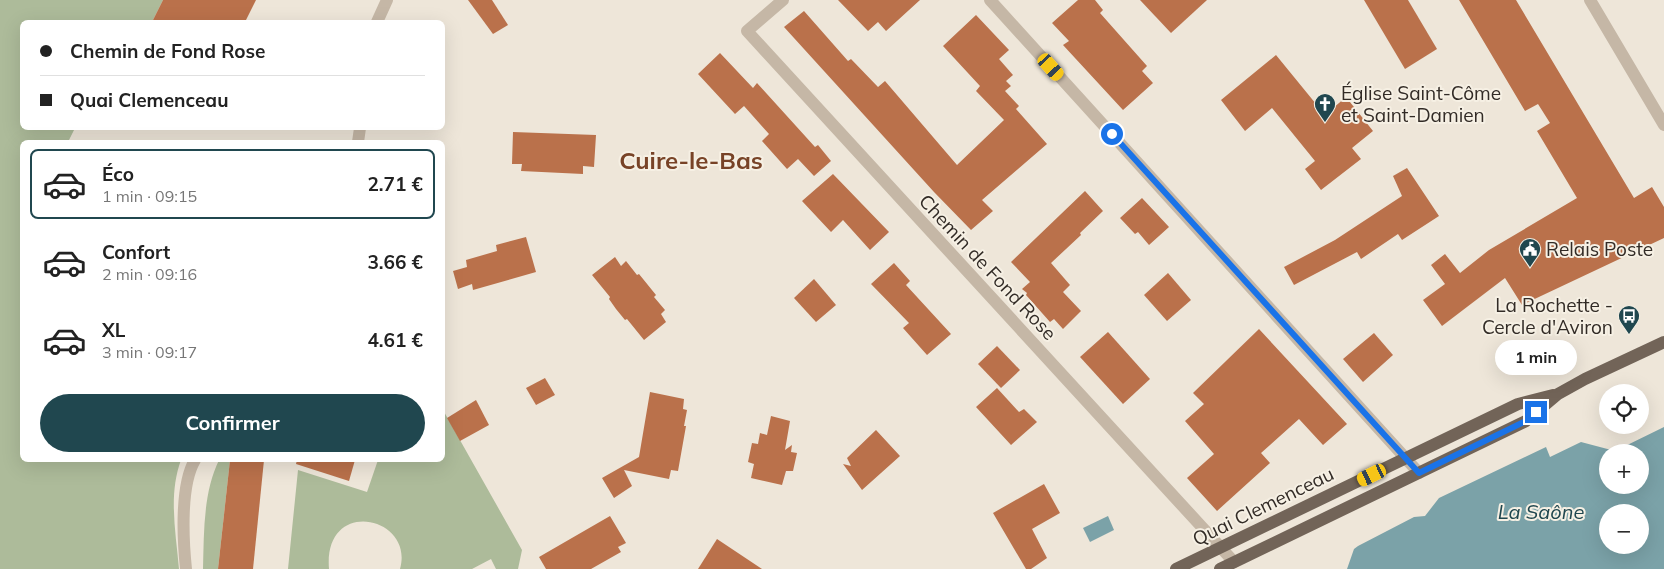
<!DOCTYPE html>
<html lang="fr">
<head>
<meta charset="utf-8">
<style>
  body { margin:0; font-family:Mulish,sans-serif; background:#f2f2f2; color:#222; height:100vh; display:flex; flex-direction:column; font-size:19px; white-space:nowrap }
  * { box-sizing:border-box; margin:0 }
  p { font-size:16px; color:#767676 }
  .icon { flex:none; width:28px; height:28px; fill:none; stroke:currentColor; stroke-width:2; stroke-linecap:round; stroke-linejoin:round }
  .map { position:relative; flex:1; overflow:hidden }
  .side { position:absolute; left:20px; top:140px; width:425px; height:322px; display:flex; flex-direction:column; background:#fff; border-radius:8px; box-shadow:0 5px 20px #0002 }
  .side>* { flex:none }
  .hud { position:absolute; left:20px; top:20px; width:425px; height:110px; border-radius:8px; box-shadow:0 5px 20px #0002; display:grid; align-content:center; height:110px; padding:0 20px; background:#fff }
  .buttons { position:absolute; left:1599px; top:384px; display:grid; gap:10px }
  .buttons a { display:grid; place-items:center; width:50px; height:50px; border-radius:50%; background:#fff; box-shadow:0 5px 20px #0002; font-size:25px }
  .end { position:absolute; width:22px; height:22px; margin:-11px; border:6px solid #1a73e8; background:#fff; box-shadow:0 0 0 2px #fff }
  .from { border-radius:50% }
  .bubble { position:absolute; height:35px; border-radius:18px; background:#fff; box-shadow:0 5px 20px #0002; font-size:16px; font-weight:700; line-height:35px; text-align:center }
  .car { position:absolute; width:15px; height:30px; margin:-15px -8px; border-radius:6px; box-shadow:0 0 4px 1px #0007; background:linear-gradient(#f5c518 24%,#345 0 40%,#f5c518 0 76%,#345 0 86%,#f5c518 0) }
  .hud b { display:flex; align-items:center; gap:18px; height:48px; font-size:19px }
  .hud b+b { border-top:1px solid #e0e0e0 }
  .hud i { width:12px; height:12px; background:#222 }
  ul { padding:9px 0 0; list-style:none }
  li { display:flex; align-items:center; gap:15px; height:70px; margin:0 10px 8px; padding:0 10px; border:2px solid transparent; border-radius:8px }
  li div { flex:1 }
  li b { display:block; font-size:19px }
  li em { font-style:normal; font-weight:700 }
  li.selected { border-color:#20474f }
  li>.icon { width:45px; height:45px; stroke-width:1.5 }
  .primary-button { display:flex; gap:10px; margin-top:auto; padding:10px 20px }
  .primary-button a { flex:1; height:58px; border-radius:30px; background:#20474f; color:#fff; font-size:20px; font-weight:700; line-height:58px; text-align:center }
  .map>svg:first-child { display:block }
  .green { fill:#adbb9a }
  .water { fill:#7ba2a8; fill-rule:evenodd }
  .building { fill:#ba714b }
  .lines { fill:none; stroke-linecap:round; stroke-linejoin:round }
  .minor { stroke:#c5b7a6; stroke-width:12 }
  .primary { stroke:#726458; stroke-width:12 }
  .route { stroke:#1a73e8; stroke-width:6 }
  .labels { text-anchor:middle; stroke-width:4; stroke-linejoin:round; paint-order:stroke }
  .poi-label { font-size:19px; fill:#322b26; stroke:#f6f0e4; text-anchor:start }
  .street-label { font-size:19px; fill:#322b26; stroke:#f6f0e4 }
  .water-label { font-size:20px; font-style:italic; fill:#20474f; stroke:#f6f0e4 }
  .district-label { font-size:24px; font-weight:bold; fill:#784327; stroke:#f6f0e4 }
</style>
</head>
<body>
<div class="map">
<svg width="1664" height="569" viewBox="0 0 1664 569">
  <rect width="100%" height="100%" fill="#eee6d9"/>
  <!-- green -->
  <g class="green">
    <path d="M0,0h163l-11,22h-130v106h53l-7,14h-46v318h159c-13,35 -5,73 -2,109h-179z"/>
    <path d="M443,410l79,140 -4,19h-22l-5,-10 -19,10h-72c15,-53 -77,-73 -71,0h-41l10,-99 69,22 11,-32h64z"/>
    <path d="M219,460h11l-12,109h-15c1,-36 0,-76 16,-109z"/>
  </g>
  <!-- water -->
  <g class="water">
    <path d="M1664,427v142h-317l7,-20 4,-3 56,-29 11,-1 14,-18 107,-51 4,10 31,-15 34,9zM1608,452h32v33h-32zM1608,512h32v33h-32z"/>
    <polygon points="1108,516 1114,530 1090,542 1083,528"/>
  </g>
  <!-- building -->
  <g class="building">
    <polygon points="163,0 256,0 245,22 152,22"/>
    <polygon points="468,0 492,0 508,25 493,34"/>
    <polygon points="838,0 920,0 886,31 878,22 868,31"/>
    <polygon points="1078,0 1095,0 1103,10 1100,13 1147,66 1142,71 1153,83 1123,110 1063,45 1069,41 1052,23"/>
    <polygon points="1140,0 1207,0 1171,33"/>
    <polygon points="1364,0 1408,0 1437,49 1405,69"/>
    <polygon points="1459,0 1516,0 1634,198 1652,187 1664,207 1664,238 1522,305 1505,278 1442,326 1423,300 1445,284 1431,265 1445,254 1460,273 1489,250 1577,198 1537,131 1550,123 1538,104 1525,111"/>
    <polygon points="804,11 848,61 851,59 878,87 885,81 957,165 1004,120 976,91 980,86 943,46 976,15 1009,50 999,59 1013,75 1006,81 1011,86 1005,91 1019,106 1016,109 1047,144 982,200 993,211 971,230 934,192 784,27"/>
    <polygon points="720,53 753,88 757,83 815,147 818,145 831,161 814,176 798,159 787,169 762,141 769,134 744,106 735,114 698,74"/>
    <polygon points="1276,55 1325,115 1346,97 1373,131 1352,148 1361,159 1321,190 1305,169 1315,161 1272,108 1245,131 1221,100"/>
    <polygon points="513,132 596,135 594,167 583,166 583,174 521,171 522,164 512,164"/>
    <polygon points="1407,168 1439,216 1402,240 1398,234 1361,259 1357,252 1294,285 1284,267 1335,240 1402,196 1393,176"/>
    <polygon points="833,174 889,232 870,250 843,220 831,232 802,201"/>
    <polygon points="1085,191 1103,211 1080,233 1081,235 1051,263 1070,285 1063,292 1081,311 1063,329 1054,319 1050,322 1026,295 1027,293 1022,289 1030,282 1011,262"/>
    <polygon points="1142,198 1169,227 1149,245 1138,232 1135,234 1120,218"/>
    <polygon points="526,237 536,272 473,290 472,284 458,289 453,271 467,267 466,260 497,251 496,245"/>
    <polygon points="615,257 621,266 626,261 637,275 639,274 656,295 654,297 665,310 661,314 666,322 644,340 627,319 625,320 616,309 609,299 610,297 592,275"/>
    <polygon points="894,263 910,281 906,285 951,334 927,355 903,328 909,323 871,284"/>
    <polygon points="1168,273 1191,300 1167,321 1144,295"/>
    <polygon points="814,279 836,305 816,322 794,298"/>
    <polygon points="1259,329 1347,424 1323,445 1299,419 1261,453 1270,463 1217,511 1187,478 1214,454 1185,421 1204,404 1193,393"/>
    <polygon points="1108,332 1150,379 1123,404 1080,357"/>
    <polygon points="1374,333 1393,355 1363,382 1343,359"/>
    <polygon points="997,346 1020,370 1001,388 978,364"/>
    <polygon points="545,378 555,395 536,405 526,388"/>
    <polygon points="997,388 1019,412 1024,409 1037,422 1011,445 976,407"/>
    <polygon points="650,392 684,399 683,409 687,410 684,426 686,426 678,471 671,470 669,479 624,470 632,486 614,498 602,478 639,457"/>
    <polygon points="476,400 489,425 460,441 447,418"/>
    <polygon points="771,416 790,421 785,450 792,445 791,452 797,453 793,471 786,471 782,485 751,478 754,464 748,462 752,443 758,444 760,433 767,435"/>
    <polygon points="876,430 900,456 862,490 843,464 851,466 847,458"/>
    <polygon points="230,460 264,460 253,569 218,569"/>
    <polygon points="297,460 355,460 349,481 296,464"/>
    <polygon points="1044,484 1060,513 1032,529 1047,558 1031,569 1026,569 993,513"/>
    <polygon points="610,516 626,543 618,547 621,552 591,569 546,569 539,557"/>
    <polygon points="717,539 762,569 698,569"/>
  </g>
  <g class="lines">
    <!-- minor -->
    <g class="minor">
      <polyline points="783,0 747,31 1234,562"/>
      <polyline points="990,0 1419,473"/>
      <polyline points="1590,0 1664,125"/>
      <polyline points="377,22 387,0"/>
      <polyline points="358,142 360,128"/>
      <path d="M186,569c-3,-29 -6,-84 9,-109"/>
    </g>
    <!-- primary -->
    <g class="primary">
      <polyline points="1176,569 1518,404 1553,395"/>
      <polyline points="1220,569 1526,421 1558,394 1585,379 1664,342"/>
    </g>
  </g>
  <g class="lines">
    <!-- route -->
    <polyline class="route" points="1112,134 1419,473 1526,421 1536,412"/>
  </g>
  <!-- icons -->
  <defs>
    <g id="church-pin" transform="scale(1.125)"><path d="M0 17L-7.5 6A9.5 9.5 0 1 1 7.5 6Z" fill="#20474f" stroke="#f6f0e4"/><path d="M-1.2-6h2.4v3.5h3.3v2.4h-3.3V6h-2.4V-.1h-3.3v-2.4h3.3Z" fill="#fff"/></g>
    <g id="civic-pin" transform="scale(1.125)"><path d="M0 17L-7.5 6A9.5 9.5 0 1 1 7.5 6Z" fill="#20474f" stroke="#f6f0e4"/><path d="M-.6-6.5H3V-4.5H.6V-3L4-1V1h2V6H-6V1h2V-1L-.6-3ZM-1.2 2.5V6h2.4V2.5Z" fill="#fff"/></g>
    <g id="bus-pin" transform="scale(1.125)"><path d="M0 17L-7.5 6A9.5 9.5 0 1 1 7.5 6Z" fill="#20474f" stroke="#f6f0e4"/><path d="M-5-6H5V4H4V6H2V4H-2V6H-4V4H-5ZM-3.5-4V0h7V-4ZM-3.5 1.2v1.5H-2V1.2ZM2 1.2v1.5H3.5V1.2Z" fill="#fff"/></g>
  </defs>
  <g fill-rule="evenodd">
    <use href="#church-pin" x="1325" y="104"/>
    <use href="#civic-pin" x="1530" y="249"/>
    <use href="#bus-pin" x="1629" y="316"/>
  </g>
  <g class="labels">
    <!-- poi labels -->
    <g class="poi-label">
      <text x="1341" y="100">Église Saint-Côme<tspan x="1341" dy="22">et Saint-Damien</tspan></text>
      <text x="1546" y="256">Relais Poste</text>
      <text x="1613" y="312" text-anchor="end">La Rochette -<tspan x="1613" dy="22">Cercle d'Aviron</tspan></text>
    </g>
    <!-- street labels -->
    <g class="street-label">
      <text transform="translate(988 267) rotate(47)" y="7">Chemin de Fond Rose</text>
      <text transform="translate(1263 506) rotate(-26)" y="7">Quai Clemenceau</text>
    </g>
    <!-- water labels -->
    <g class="water-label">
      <text x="1541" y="519">La Saône</text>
    </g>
    <!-- district labels -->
    <g class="district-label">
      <text x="691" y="169">Cuire-le-Bas</text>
    </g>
  </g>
</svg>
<div class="buttons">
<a><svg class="icon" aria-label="locate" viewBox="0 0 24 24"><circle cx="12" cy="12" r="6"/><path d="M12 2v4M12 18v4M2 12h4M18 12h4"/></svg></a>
<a>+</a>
<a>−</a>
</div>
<i class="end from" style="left:1112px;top:134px"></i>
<i class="end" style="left:1536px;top:412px"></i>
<div class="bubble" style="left:1495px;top:340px;width:82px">1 min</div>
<i class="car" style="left:1051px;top:67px;rotate:138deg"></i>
<i class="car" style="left:1372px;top:475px;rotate:244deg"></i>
<div class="hud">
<b><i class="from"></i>Chemin de Fond Rose</b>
<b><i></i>Quai Clemenceau</b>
</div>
<section class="side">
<ul>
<li class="selected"><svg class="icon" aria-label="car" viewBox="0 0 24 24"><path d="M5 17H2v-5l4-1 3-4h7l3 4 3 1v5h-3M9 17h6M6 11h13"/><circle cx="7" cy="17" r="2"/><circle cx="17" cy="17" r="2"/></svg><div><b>Éco</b><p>1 min · 09:15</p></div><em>2.71 €</em></li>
<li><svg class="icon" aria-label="car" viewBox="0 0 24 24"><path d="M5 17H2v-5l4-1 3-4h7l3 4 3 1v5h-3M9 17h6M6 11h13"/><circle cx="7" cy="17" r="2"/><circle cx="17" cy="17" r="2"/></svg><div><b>Confort</b><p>2 min · 09:16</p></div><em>3.66 €</em></li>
<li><svg class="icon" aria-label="car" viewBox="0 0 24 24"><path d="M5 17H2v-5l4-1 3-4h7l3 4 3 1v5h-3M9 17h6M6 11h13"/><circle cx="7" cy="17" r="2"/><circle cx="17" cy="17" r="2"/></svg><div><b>XL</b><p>3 min · 09:17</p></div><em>4.61 €</em></li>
</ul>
<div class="primary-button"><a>Confirmer</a></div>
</section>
</div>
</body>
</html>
